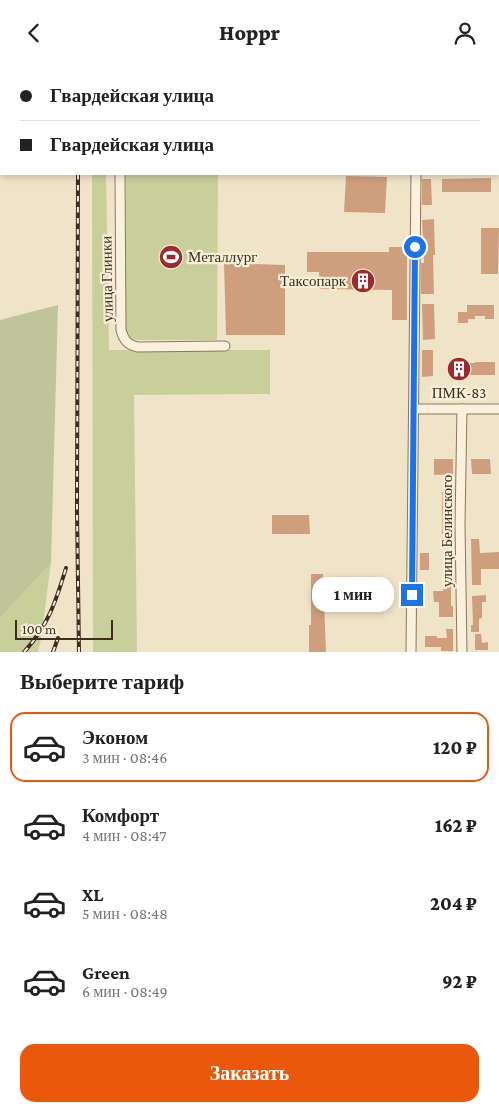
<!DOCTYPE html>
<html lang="ru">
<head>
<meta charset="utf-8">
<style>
  body { margin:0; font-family:"Crimson Pro",serif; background:#f6f6f6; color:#222; height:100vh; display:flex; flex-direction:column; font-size:19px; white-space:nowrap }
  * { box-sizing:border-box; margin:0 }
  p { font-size:16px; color:#767676 }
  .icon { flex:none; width:28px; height:28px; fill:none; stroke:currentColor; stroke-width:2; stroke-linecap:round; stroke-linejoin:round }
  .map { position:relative; height:587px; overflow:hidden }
  .panel { display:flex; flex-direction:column; background:#fff; flex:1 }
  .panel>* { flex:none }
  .hud { position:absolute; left:0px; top:0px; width:500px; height:110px; box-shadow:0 2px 8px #0003; display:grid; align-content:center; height:110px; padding:0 20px; background:#fff }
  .scale { position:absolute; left:15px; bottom:12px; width:98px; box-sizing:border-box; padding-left:5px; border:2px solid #3d2e20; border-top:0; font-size:14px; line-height:18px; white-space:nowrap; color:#3d2e20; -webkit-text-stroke:4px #f7eed8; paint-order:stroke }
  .end { position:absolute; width:22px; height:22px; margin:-11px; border:6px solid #1a73e8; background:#fff; box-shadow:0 0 0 2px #fff }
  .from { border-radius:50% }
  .bubble { position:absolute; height:35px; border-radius:15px; background:#fff; box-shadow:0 2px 8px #0003; font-size:16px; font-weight:800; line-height:35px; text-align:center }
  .hud b { display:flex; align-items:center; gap:18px; height:48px; font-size:19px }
  .hud b+b { border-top:1px solid #e0e0e0 }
  .hud i { width:12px; height:12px; background:#222 }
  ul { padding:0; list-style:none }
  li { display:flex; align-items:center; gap:15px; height:70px; margin:0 10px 8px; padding:0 10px; border:2px solid transparent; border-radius:15px }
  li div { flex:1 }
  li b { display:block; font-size:19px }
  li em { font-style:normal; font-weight:800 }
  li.active { border-color:#ea580c }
  li>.icon { width:45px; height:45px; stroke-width:1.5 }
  h2 { padding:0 20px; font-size:22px; line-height:60px }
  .cta { display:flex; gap:10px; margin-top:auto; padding:10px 20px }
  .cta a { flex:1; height:58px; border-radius:15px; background:#ea580c; color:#fff; font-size:20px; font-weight:800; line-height:58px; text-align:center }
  header { display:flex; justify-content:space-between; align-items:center; height:65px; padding:0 20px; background:#fff; font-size:22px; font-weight:800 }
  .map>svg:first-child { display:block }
  .green { fill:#c9cf9b }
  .cemetery { fill:#bfc49a }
  .building { fill:#cf9f7d }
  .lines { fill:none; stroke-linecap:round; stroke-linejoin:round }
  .minor-casing { stroke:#8d765c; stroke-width:11 }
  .minor { stroke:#faf1dc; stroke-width:9 }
  .rail-casing { stroke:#3d2e20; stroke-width:4 }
  .rail { stroke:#f7eed8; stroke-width:2; stroke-dasharray:5.5; stroke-linecap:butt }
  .route { stroke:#1a73e8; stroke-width:6 }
  .labels { text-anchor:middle; stroke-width:4.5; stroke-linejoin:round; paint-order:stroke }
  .poi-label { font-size:15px; fill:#3d2e20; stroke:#f7eed8; text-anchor:start }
  .street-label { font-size:15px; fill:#3d2e20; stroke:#f7eed8 }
</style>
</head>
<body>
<header><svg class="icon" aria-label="back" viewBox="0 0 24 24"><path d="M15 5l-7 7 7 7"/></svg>Hoppr<svg class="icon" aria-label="person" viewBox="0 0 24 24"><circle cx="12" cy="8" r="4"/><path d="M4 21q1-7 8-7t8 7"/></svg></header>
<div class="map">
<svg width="499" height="587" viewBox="0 0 499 587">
  <rect width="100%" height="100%" fill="#f0e4c8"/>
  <!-- green -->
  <g class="green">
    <polygon points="92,109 106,109 109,285 270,285 270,329 134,330 137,587 93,587"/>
    <polygon points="126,109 218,109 217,275 125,275"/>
    <polygon points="51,498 41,574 38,587 0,587 0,553"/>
  </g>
  <!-- cemetery -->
  <polygon class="cemetery" points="58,240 51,498 0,553 0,255"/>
  <!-- building -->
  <g class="building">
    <polygon points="346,111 387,112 385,148 344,147"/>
    <polygon points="491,113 491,127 442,127 442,114"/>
    <polygon points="422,114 431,114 432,140 422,140"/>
    <polygon points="434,154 435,190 433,190 434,229 421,229 421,198 424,198 422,155"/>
    <polygon points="481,163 499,163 498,209 481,209"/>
    <polygon points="389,182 407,182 407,255 392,255 392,225 320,224 319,207 307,207 307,187 389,187"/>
    <polygon points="224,198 285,200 285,270 226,270"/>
    <polygon points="422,239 434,239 435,274 423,275"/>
    <polygon points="467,240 494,240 494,254 485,254 485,251 475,251 475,254 468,254 468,258 458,258 458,247 467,247"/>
    <polygon points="422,285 433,285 433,311 422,312"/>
    <polygon points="475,297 495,297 495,310 450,310 450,298 475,298"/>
    <polygon points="434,394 453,394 453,409 434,410"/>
    <polygon points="471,394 490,394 491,409 472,409"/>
    <rect x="442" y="427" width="9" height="42"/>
    <polygon points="272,450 309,450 310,469 272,469"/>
    <polygon points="471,474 479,474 480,488 499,487 499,504 481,504 481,520 472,520"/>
    <rect x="420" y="488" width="9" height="17"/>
    <polygon points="444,494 453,494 454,520 451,520 451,541 453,541 453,552 439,552 439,537 434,537 433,526 443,526"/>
    <polygon points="311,509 323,509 326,587 309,587 309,560 311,560"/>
    <polygon points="486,530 486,537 482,537 482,553 479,554 479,567 471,567 471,560 473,560 472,531"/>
    <polygon points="446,564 453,564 453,586 441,586 441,582 425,582 425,571 437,571 437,573 447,573"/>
    <polygon points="475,569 481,569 482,578 488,577 488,585 475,585"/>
  </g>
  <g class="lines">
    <!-- minor casing -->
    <g class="minor-casing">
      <g id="minor">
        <polyline points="415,0 416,1"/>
        <polyline points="116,1 117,0"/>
        <polyline points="437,1 437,0"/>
        <polyline points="0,103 1,103"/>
        <path d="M120,109l1,156c3,11 7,15 17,17l87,-1"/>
        <polyline points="414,344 499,344"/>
        <polyline points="411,587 416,109"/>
        <polyline points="462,587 460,459 462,344"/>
      </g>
    </g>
    <!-- minor -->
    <use href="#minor" class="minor"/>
    <!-- rail casing -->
    <g class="rail-casing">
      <g id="rail">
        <polyline points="78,0 78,1"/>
        <polyline points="78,109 77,446 79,587"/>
        <path d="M24,587c24,-26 32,-51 42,-84"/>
        <polyline points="53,587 58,573"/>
      </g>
    </g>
    <!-- rail -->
    <use href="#rail" class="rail"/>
  </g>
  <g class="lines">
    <!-- route -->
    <polyline class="route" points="412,530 415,182"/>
  </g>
  <!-- icons -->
  <defs>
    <g id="stadium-disc" transform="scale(1.25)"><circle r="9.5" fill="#9e2a2b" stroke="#f7eed8"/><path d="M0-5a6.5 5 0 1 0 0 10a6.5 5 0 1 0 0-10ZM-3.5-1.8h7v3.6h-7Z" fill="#fff"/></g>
    <g id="building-disc" transform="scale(1.25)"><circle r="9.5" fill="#9e2a2b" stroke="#f7eed8"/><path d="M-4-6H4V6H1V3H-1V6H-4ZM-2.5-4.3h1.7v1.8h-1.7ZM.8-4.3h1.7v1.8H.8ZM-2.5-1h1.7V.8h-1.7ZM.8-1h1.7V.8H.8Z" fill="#fff"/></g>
  </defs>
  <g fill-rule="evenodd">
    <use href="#stadium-disc" x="171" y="192"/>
    <use href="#building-disc" x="363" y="216"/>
    <use href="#building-disc" x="459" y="304"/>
  </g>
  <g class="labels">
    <!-- poi labels -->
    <g class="poi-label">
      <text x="188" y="197">Металлург</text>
      <text x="346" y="221" text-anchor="end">Таксопарк</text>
      <text x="459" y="333" text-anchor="middle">ПМК-83</text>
    </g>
    <!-- street labels -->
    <g class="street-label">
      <text transform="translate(107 214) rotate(-91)" y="5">улица Глинки</text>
      <text transform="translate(447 466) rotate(-90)" y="5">улица Белинского</text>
    </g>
  </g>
</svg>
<div class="scale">100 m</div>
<i class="end from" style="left:415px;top:182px"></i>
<i class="end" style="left:412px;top:530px"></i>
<div class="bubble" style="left:312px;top:512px;width:82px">1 мин</div>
<div class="hud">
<b><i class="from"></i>Гвардейская улица</b>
<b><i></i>Гвардейская улица</b>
</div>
</div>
<section class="panel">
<h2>Выберите тариф</h2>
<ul>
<li class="active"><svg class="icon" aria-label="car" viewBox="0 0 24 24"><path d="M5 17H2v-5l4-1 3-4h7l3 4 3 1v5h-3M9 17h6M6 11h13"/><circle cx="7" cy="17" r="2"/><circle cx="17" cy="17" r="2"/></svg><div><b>Эконом</b><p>3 мин · 08:46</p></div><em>120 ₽</em></li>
<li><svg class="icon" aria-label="car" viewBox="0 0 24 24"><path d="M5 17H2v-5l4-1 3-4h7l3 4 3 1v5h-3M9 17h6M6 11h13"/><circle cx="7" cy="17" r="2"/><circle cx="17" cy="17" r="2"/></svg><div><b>Комфорт</b><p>4 мин · 08:47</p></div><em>162 ₽</em></li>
<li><svg class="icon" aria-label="car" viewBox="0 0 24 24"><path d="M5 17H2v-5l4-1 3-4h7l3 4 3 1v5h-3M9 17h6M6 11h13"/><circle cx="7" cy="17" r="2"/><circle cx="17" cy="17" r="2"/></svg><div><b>XL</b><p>5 мин · 08:48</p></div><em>204 ₽</em></li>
<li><svg class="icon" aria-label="car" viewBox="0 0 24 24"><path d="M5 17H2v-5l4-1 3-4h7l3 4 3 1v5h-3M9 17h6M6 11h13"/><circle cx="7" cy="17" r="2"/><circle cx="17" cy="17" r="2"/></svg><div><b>Green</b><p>6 мин · 08:49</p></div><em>92 ₽</em></li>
</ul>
<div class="cta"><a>Заказать</a></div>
</section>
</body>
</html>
